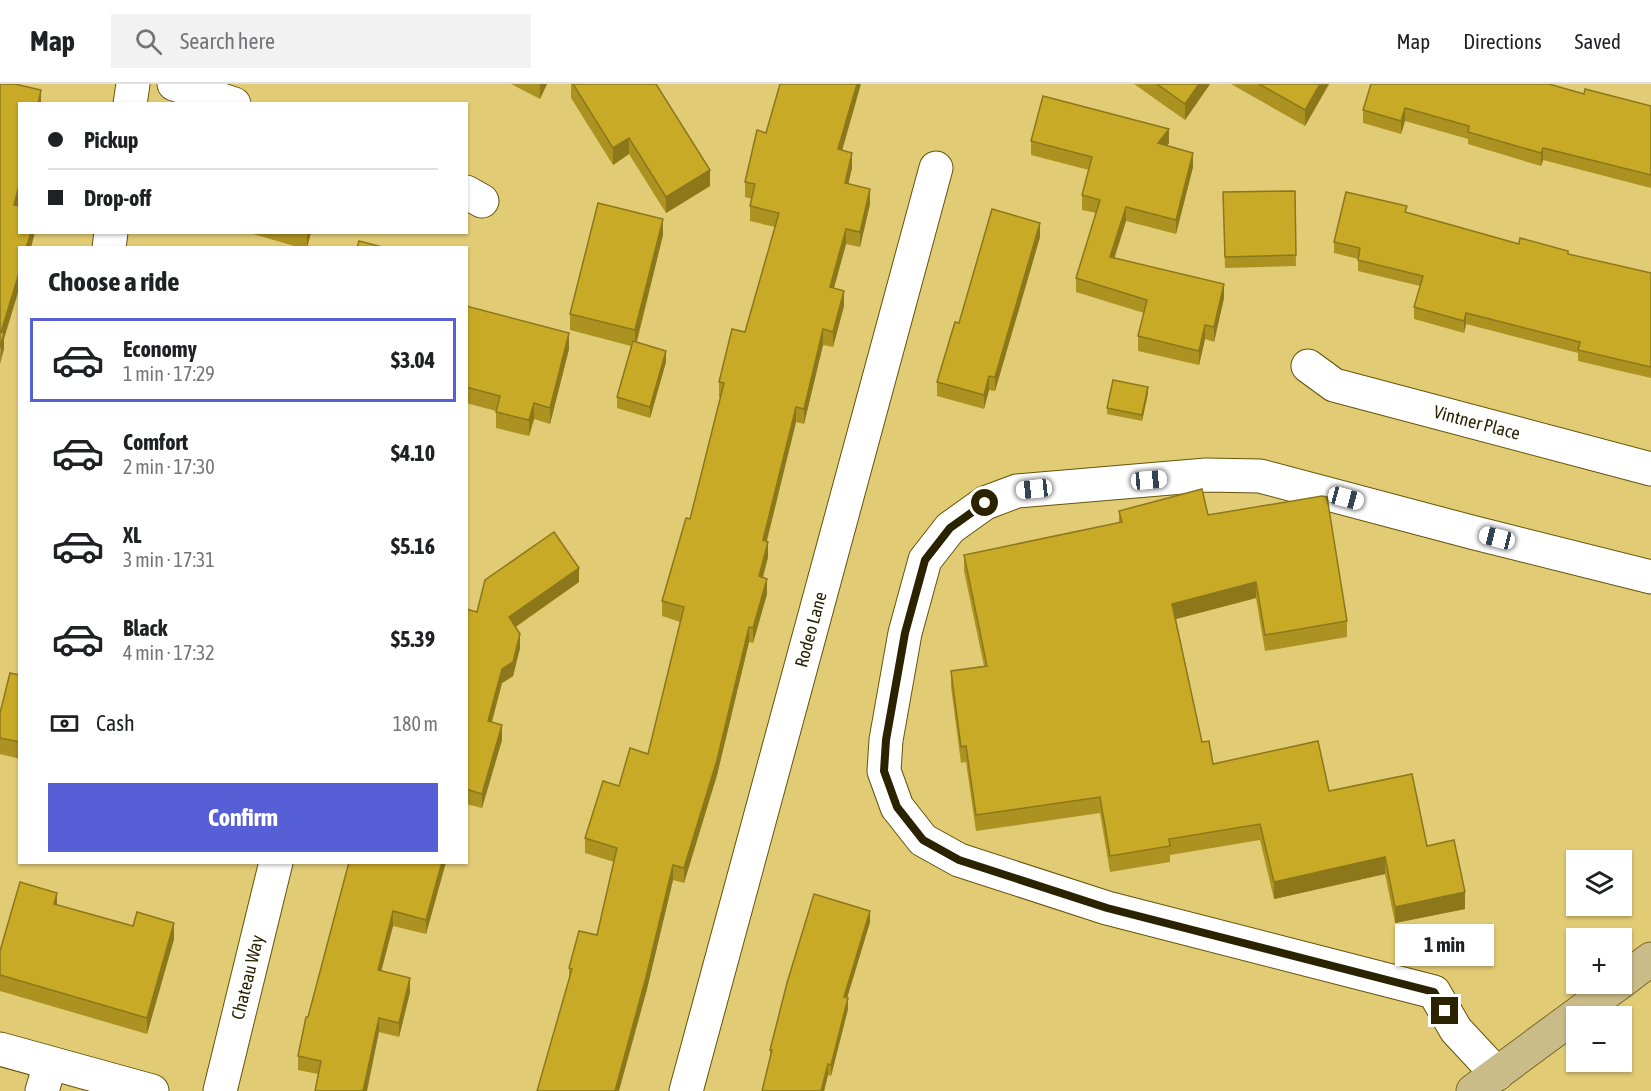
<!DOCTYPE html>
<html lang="en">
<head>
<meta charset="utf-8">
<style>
  body { margin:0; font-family:"Asap Condensed",sans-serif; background:#f2f2f2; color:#202124; height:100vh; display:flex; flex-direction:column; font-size:22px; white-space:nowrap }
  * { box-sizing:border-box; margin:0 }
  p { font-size:20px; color:#757577 }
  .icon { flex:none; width:33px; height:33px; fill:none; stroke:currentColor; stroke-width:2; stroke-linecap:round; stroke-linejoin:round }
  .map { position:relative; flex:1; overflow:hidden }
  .panel { position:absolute; left:18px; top:162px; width:450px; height:618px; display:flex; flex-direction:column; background:#fff; border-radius:0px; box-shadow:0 2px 4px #0004 }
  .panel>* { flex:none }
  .guide { position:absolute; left:18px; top:18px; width:450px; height:132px; border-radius:0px; box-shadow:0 2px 4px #0004; display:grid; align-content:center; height:132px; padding:0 30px; background:#fff }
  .controls { position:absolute; left:1566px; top:766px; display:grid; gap:12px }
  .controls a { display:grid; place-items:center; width:66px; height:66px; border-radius:0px; background:#fff; box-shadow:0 2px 4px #0004; font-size:30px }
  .end { position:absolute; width:27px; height:27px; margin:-14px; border:8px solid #2b2200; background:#fff; box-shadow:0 0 0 3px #fff }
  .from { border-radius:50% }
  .bubble { position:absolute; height:42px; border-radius:0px; background:#fff; box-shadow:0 2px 4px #0004; font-size:20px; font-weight:700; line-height:42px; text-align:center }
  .car { position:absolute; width:18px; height:36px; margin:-18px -9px; border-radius:8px; box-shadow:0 0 4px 2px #0007; background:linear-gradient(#fff 24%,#345 0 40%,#fff 0 76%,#345 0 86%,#fff 0) }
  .guide b { display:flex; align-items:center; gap:21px; height:57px; font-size:22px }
  .guide b+b { border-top:2px solid #e0e0e0 }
  .guide i { width:15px; height:15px; background:#202124 }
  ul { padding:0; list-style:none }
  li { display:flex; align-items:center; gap:18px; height:84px; margin:0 12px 9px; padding:0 18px; border:3px solid transparent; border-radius:0px }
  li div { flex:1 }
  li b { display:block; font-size:22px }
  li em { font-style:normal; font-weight:700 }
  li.current { border-color:#565fd6 }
  li>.icon { width:54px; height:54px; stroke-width:1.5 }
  h2 { padding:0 30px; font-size:27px; line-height:72px }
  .pay { display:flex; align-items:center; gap:15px; height:66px; padding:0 30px; font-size:22px }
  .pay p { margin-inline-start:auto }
  .button { display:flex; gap:12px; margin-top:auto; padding:12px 30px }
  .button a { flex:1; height:69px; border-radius:0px; background:#565fd6; color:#fff; font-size:24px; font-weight:700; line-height:69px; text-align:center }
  header { display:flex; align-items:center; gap:36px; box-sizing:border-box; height:84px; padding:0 30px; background:#fff; border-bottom:2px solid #e0e0e0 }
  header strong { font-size:28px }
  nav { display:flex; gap:33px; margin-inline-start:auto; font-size:21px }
  .search { width:420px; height:54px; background:#f2f2f2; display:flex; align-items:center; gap:15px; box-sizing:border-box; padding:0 21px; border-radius:0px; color:#757577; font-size:22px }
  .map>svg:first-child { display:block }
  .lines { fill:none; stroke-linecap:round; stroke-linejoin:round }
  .minor-casing { stroke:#64530a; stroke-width:35 }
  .major-casing { stroke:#7a6a25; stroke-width:35 }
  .minor { stroke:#fff; stroke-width:33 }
  .major { stroke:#c9bc88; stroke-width:33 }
  .wall { fill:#ac9221 }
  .shaded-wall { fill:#8c771b }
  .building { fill:#c8aa26; stroke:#8c771b; stroke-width:1.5 }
  .route { stroke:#2b2200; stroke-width:8 }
  .labels { text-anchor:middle; stroke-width:4.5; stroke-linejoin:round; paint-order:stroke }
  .street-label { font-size:18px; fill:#2b2200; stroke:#e2cb75 }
</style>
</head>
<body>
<header>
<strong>Map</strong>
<div class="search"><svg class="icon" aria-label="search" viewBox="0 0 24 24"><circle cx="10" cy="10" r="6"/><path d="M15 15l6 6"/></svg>Search here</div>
<nav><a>Map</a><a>Directions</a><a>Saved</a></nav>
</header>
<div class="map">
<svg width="1651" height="1007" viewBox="0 0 1651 1007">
  <rect width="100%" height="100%" fill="#e2cb75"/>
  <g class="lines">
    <!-- minor casing -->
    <g class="minor-casing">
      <g id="minor">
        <polyline points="174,0 234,20"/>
        <polyline points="130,20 133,0"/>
        <polyline points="466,108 482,117"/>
        <polyline points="109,164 111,148"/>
        <path id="s1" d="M1308,282l26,19 317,84"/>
        <polyline points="0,965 152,1007"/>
        <polyline points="1497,990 1456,946 1434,908 1107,824 959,776 923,756 897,723 884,687 886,656 905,549 925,476 950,444 985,419 1017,407 1206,391 1260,392 1475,449 1651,493"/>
        <polyline points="42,1007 50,980"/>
        <path id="s2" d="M220,1007l56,-229"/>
        <path id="s3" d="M686,1007l250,-923"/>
      </g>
    </g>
    <!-- major casing -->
    <g class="major-casing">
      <g id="major">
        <polyline points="1622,897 1651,875"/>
        <polyline points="1473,1007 1618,900"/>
      </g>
    </g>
    <!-- minor -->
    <use href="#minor" class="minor"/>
    <!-- major -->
    <use href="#major" class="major"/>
  </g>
  <!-- wall -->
  <g class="wall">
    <polygon points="511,0 547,0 540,15"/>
    <polygon points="571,0 656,0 710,102 666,129 629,70 613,81 571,14"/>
    <polygon points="1134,0 1210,0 1185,36"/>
    <polygon points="1231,0 1329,0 1305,42"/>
    <polygon points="1584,10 1651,22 1651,104 1543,76 1541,82 1468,60 1468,55 1405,37 1401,50 1363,39 1363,26"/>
    <polygon points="1031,57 1169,59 1167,62 1193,83 1176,150 1126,137 1114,174 1224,214 1214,258 1205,255 1199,281 1138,267 1138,252 1144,229 1076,208 1076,194 1096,129 1082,126 1082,111 1089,86 1031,71"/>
    <polygon points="842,66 852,84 848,100 870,120 860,163 846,160 834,204 844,222 833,263 823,261 804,340 796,338 767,457 768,473 763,493 767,510 753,559 749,558 717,691 684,799 673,796 646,909 569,894 569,884 597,851 614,778 585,769 585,754 619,702 648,670 680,538 662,532 662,517 690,435 721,313 719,313 719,298 745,248 775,143 750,137 750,122 752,115 745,113 745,98"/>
    <polygon points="1295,107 1296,182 1225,184 1223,108"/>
    <polygon points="1407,128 1519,160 1651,189 1651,294 1578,277 1578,269 1466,240 1464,249 1414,235 1414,223 1420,202 1358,187 1358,175 1334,169 1334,158"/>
    <polygon points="246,148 311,148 307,164 301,164"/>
    <polygon points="663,151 637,258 666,278 650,334 617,324 617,313 631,262 570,246 570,230"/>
    <polygon points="1040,153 995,307 989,306 984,325 937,312 937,298 959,239"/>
    <polygon points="466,222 569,265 550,340 534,335 529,352 496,344 496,327 466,319"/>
    <polygon points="1148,309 1142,337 1107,330 1107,324"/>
    <polygon points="1119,427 1208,431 1347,537 1347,553 1265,567 1256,514 1176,535 1202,658 1213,680 1329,707 1427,762 1465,825 1395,839 1385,790 1274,815 1260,756 1170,771 1170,778 1110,788 1100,729 976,747 966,678 961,679 951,603 951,587 984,582 964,487 964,471 1119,439"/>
    <polygon points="579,498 516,543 520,564 513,592 502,599 492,638 502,656 482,724 466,720 466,525 477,528"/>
    <polygon points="20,591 20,675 0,670 0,629"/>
    <polygon points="349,778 446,778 426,850 393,842 381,886 410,908 399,953 379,948 318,990 298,986 298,972"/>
    <polygon points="57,821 174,855 147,950 0,907 0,867"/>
    <polygon points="870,838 847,914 848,925 831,992 828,991 824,1007 762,1007 770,976 770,966"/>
  </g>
  <!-- shaded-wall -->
  <g class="shaded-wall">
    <polygon points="540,0 547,0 540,15"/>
    <polygon points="857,0 861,0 838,81 838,65"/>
    <polygon points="1199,0 1210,0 1185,36 1185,20"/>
    <polygon points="1320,0 1329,0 1305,42 1305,26"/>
    <polygon points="41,6 41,20 38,20"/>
    <polygon points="1405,24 1405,37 1401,50 1401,37"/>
    <polygon points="1169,45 1169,59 1158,74 1158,59"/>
    <polygon points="629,54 629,70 613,81 613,64"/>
    <polygon points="1543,64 1543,76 1541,82 1541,69"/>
    <polygon points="852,69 852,84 845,114 845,99"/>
    <polygon points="1193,69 1193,83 1176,150 1176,136"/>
    <polygon points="710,86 710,102 666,129 666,113"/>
    <polygon points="20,98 20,114 14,137 14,121"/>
    <polygon points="870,105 870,120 860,163 860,148"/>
    <polygon points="1126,123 1126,137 1110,188 1110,173"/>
    <polygon points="663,135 663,151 635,263 635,246"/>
    <polygon points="1040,139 1040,153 995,307 995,293"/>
    <polygon points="846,145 846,160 830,218 830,203"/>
    <polygon points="31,148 35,148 31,164 26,164"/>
    <polygon points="307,148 311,148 307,164"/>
    <polygon points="20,186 20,202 4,255 4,265 0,280 1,248"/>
    <polygon points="1224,200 1224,214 1214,258 1214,243"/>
    <polygon points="844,207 844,222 833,263 833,248"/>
    <polygon points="1466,229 1466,240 1464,249 1464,237"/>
    <polygon points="1205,241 1205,255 1199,281 1199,267"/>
    <polygon points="823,245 823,261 804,340 804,325"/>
    <polygon points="569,249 569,265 550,340 550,324"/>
    <polygon points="666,267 666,278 650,334 650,323"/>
    <polygon points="989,292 989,306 984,325 984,311"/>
    <polygon points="1148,303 1148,309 1142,337 1142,331"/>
    <polygon points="534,319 534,335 529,352 529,336"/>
    <polygon points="796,323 796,338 763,471 763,456"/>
    <polygon points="768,458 768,473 759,507 759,492"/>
    <polygon points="579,484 579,498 509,547 509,533"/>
    <polygon points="767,495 767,510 753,559 753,544"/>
    <polygon points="1256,498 1256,514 1172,536 1172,520"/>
    <polygon points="749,543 749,558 717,691 684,799 684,784"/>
    <polygon points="520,550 520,564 513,592 502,599 488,651 488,637 502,585"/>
    <polygon points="502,641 502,656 482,724 482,710"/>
    <polygon points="1385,773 1385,790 1274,815 1274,798"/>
    <polygon points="442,778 446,778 426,850 426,836"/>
    <polygon points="673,781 673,796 646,909 619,1007 615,1007"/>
    <polygon points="1465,808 1465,825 1395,839 1395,823"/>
    <polygon points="57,809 57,826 54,820"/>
    <polygon points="393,827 393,842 378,900 378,886"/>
    <polygon points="870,827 870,838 844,924 844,913"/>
    <polygon points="174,839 174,855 147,950 147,934"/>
    <polygon points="410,894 410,908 399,953 399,939"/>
    <polygon points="848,914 848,925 831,992 831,981"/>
    <polygon points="379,934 379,948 367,1007 363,1007"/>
    <polygon points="828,980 828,991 824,1007 821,1007"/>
  </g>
  <!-- building -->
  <g class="building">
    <polygon points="0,0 15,0 41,6 38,20 20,20 20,98 14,121 20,122 20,148 31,148 26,164 20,164 20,186 1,248 4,249 0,264"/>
    <polygon points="573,0 656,0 710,86 666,113 629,54 613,64"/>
    <polygon points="780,0 857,0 838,65 852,69 845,99 870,105 860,148 846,145 830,203 844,207 833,248 823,245 804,325 796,323 763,456 768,458 759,492 767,495 753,544 749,543 717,676 684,784 673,781 646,893 615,1007 537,1007 572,885 569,884 579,847 597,851 617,764 585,754 603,697 619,702 630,664 648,670 684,523 662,517 686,434 690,435 724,299 719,298 732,245 745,248 779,129 750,122 755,100 745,98 757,46 766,49"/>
    <polygon points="1157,0 1199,0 1185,20"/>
    <polygon points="1259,0 1320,0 1305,26"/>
    <polygon points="1371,0 1549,0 1584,10 1585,5 1651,22 1651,91 1543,64 1541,69 1468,48 1469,42 1405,24 1401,37 1363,26"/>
    <polygon points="1043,12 1169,45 1158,59 1193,69 1176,136 1126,123 1110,173 1224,200 1214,243 1205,241 1199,267 1138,252 1147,216 1076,194 1100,116 1082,111 1092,73 1031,57"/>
    <polygon points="1295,107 1296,171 1225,173 1223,108"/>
    <polygon points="1346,108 1407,122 1405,128 1519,160 1520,154 1568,167 1568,170 1651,189 1651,283 1578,266 1580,258 1466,229 1464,237 1414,223 1423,192 1358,176 1360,164 1334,158"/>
    <polygon points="598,119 663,135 635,246 570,230"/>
    <polygon points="992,125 1040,139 995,293 989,292 984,311 937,298 955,238 959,239"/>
    <polygon points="359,157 386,164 357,164"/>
    <polygon points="466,222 569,249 550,324 534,319 529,336 496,328 500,312 466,303"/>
    <polygon points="633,257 666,267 650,323 617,313"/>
    <polygon points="1113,296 1148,303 1142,331 1107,324"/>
    <polygon points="1202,405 1208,431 1322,412 1327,413 1347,537 1265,551 1256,498 1172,520 1202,658 1209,657 1213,680 1318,657 1329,707 1412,690 1427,762 1454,756 1465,808 1395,823 1385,773 1274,798 1260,740 1169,755 1170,762 1110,772 1100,713 976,731 966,662 961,663 951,587 987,582 964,471 1122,438 1119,427"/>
    <polygon points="554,448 579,484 509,533 520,550 513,578 502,585 488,637 502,641 482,710 466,705 466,525 477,528 485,496"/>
    <polygon points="10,589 20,591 20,658 0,654 0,629"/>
    <polygon points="349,778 442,778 426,836 393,827 378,886 410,894 399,939 379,934 363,1007 315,1007 321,977 298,972 306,933 308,933"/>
    <polygon points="20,798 57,809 54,820 133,842 137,828 174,839 147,934 0,891 0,867"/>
    <polygon points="814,810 870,827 844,913 848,914 831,981 828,980 821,1007 762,1007 772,966 770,966 787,899"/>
  </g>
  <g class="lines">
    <!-- route -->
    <polyline class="route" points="985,419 950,444 925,476 905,549 886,656 884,687 897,723 923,756 959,776 1107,824 1434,908 1445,927"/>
  </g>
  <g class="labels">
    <!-- street labels -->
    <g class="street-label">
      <text dy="6" stroke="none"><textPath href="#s1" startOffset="180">Vintner Place</textPath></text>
      <text dy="6" stroke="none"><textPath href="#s3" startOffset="478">Rodeo Lane</textPath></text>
      <text dy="6" stroke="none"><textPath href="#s2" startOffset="117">Chateau Way</textPath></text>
    </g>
  </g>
</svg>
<div class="controls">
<a><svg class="icon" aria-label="layers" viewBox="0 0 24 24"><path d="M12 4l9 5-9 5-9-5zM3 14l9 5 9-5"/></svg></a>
<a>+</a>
<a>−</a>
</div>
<i class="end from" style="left:985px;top:419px"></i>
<i class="end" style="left:1445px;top:927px"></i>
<div class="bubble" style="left:1395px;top:840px;width:99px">1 min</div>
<i class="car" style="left:1149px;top:396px;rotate:85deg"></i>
<i class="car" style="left:1034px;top:405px;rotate:264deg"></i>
<i class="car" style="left:1346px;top:414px;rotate:105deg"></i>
<i class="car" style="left:1497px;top:454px;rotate:284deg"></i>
<div class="guide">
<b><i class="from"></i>Pickup</b>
<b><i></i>Drop-off</b>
</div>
<section class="panel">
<h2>Choose a ride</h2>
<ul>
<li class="current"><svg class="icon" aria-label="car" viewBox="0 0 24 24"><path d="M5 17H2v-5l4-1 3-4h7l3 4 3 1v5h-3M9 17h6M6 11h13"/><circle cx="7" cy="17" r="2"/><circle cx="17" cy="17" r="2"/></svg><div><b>Economy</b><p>1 min · 17:29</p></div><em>$3.04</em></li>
<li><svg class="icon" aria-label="car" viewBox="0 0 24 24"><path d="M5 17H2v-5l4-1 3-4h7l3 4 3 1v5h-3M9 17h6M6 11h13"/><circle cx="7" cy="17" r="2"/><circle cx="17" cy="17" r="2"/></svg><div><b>Comfort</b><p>2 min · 17:30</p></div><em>$4.10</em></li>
<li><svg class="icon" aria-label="car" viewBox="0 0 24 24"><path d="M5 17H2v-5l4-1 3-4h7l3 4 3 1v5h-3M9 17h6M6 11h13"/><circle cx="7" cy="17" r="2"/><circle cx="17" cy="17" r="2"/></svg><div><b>XL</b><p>3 min · 17:31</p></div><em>$5.16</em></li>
<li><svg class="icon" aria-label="car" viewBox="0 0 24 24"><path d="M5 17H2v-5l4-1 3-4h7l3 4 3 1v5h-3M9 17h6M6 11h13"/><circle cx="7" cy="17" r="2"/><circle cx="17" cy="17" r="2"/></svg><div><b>Black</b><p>4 min · 17:32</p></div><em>$5.39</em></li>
</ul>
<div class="pay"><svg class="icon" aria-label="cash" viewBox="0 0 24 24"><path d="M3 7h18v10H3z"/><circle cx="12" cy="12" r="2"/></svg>Cash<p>180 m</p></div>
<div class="button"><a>Confirm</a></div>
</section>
</div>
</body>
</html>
